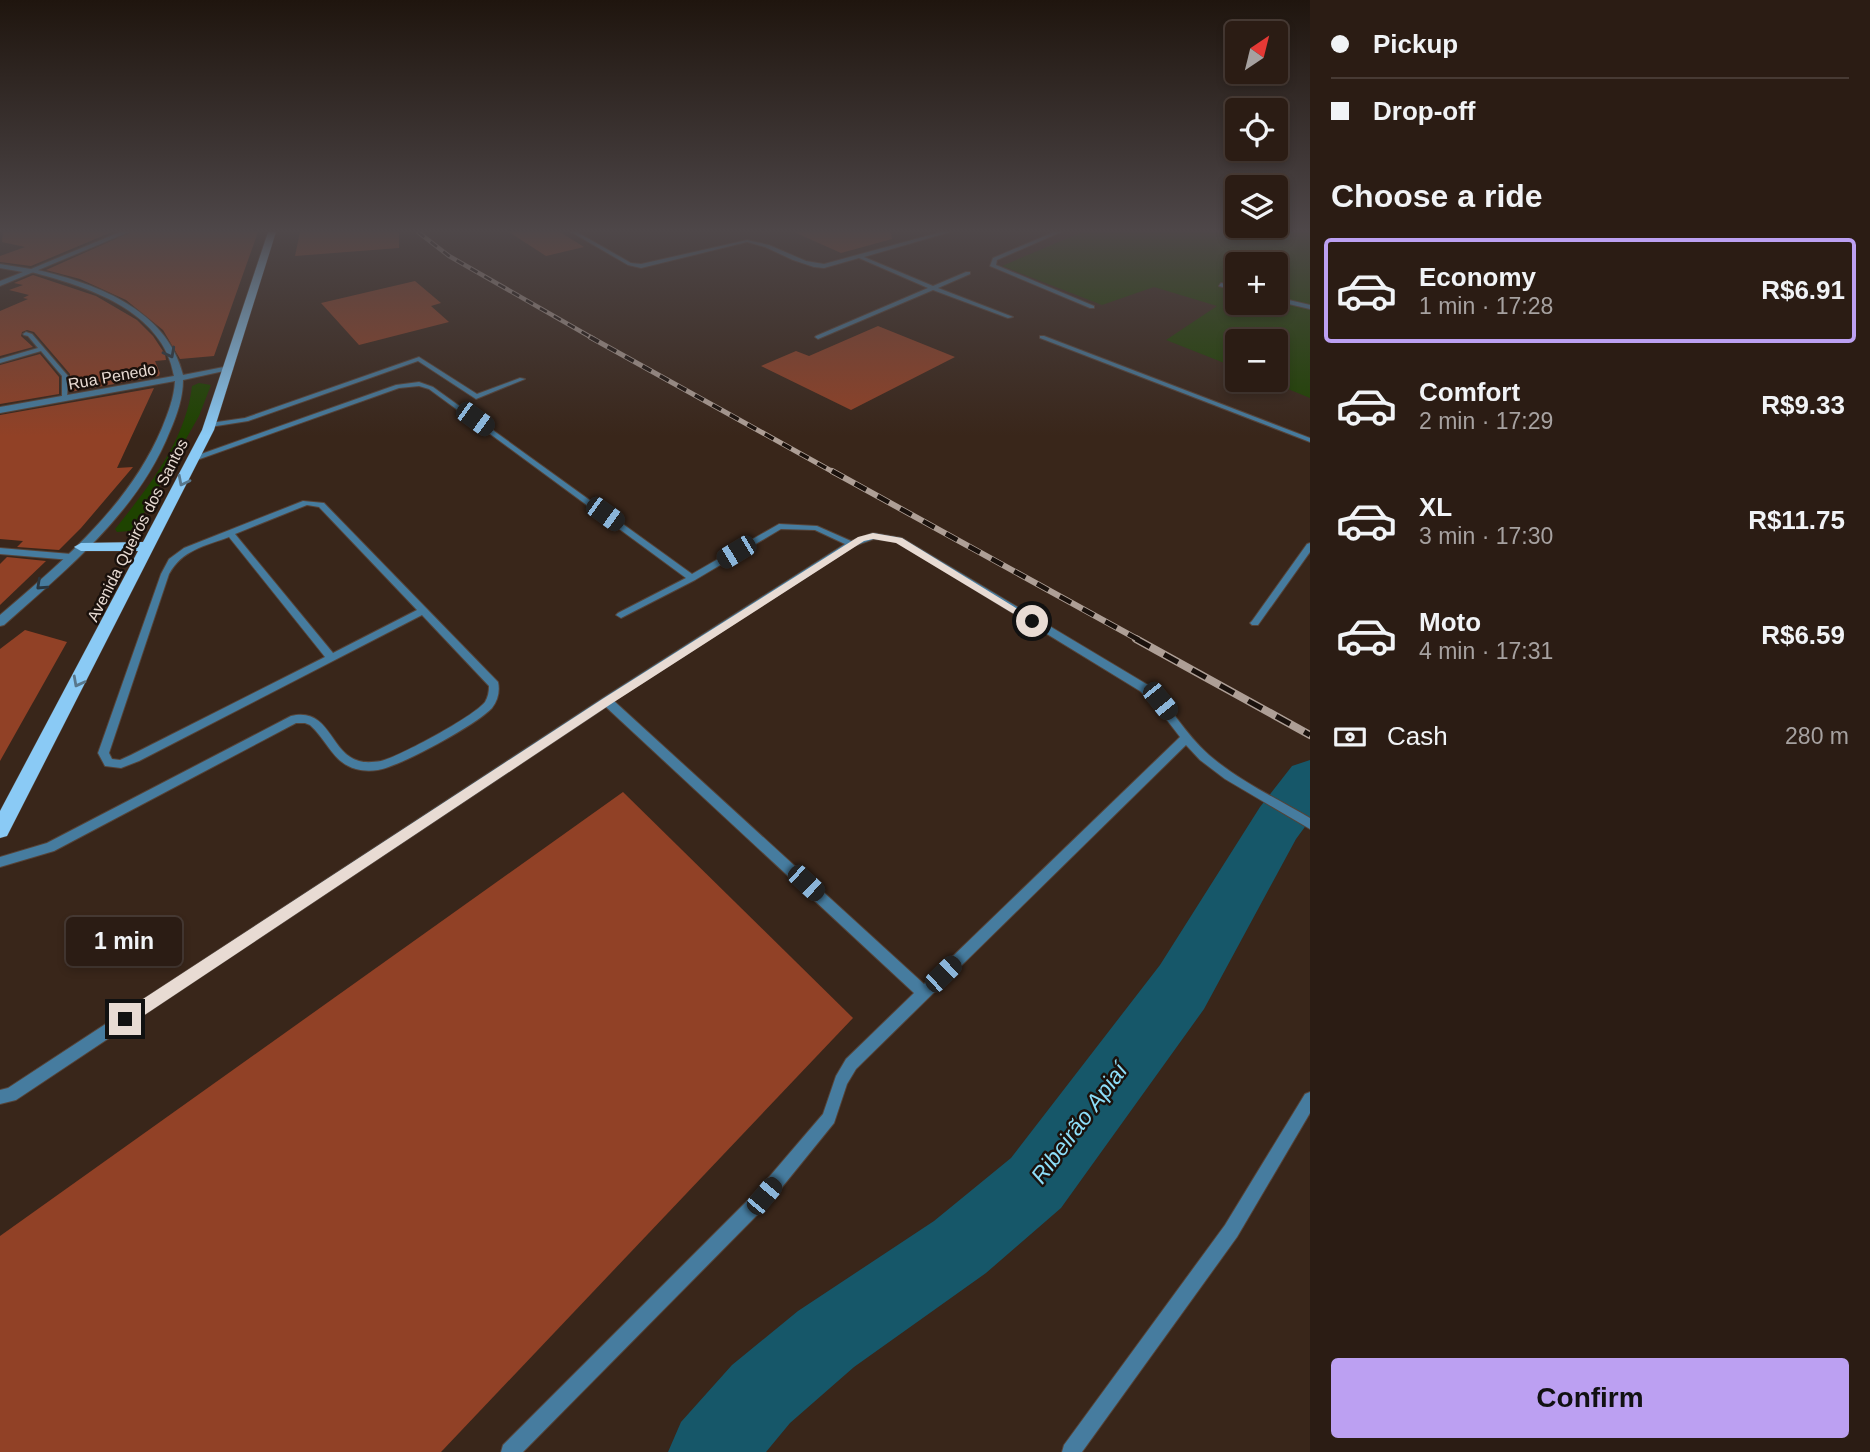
<!DOCTYPE html>
<html lang="en">
<head>
<meta charset="utf-8">
<style>
  body { margin:0; font-family:Helvetica,sans-serif; background:#372922; color:#f1f3f6; height:100vh; display:flex; flex-direction:column; font-size:26px; white-space:nowrap }
  * { box-sizing:border-box; margin:0 }
  p { font-size:23px; color:#a6a1a0 }
  .icon { flex:none; width:38px; height:38px; fill:none; stroke:currentColor; stroke-width:2; stroke-linecap:round; stroke-linejoin:round }
  .map { position:relative; flex:1; overflow:hidden }
  .side { display:flex; flex-direction:column; background:#2b1c14; width:560px }
  .side>* { flex:none }
  .top-card { display:grid; align-content:center; height:154px; padding:0 21px; background:#2b1c14 }
  .needle { width:46px; rotate:35deg }
  .buttons { position:absolute; left:1225px; top:21px; display:grid; gap:14px }
  .buttons a { display:grid; place-items:center; width:63px; height:63px; border-radius:7px; background:#2b1c14; box-shadow:0 4px 10px #0003,0 0 0 2px #473a34; font-size:35px }
  .end { position:absolute; width:32px; height:32px; margin:-16px; border:9px solid #e8dbd3; background:#111; box-shadow:0 0 0 4px #111 }
  .from { border-radius:50% }
  .bubble { position:absolute; height:49px; border-radius:7px; background:#2b1c14; box-shadow:0 4px 10px #0003,0 0 0 2px #473a34; font-size:23px; font-weight:700; line-height:49px; text-align:center }
  .car { position:absolute; width:21px; height:42px; margin:-21px -10px; border-radius:9px; box-shadow:0 0 5px 2px #0007; background:linear-gradient(#222 24%,#8ab4d8 0 40%,#222 0 76%,#8ab4d8 0 86%,#222 0) }
  .top-card b { display:flex; align-items:center; gap:24px; height:66px; font-size:26px }
  .top-card b+b { border-top:2px solid #473a34 }
  .top-card i { width:18px; height:18px; background:#f1f3f6 }
  ul { padding:0; list-style:none }
  li { display:flex; align-items:center; gap:21px; height:105px; margin:0 14px 10px; padding:0 7px; border:4px solid transparent; border-radius:7px }
  li div { flex:1 }
  li b { display:block; font-size:26px }
  li em { font-style:normal; font-weight:700 }
  li.active { border-color:#bca0f2 }
  li>.icon { width:63px; height:63px; stroke-width:1.5 }
  h2 { padding:0 21px; font-size:32px; line-height:84px }
  .pay { display:flex; align-items:center; gap:18px; height:77px; padding:0 21px; font-size:26px }
  .pay p { margin-inline-start:auto }
  .primary-button { display:flex; gap:14px; margin-top:auto; padding:14px 21px }
  .primary-button a { flex:1; height:80px; border-radius:7px; background:#bca0f2; color:#111; font-size:28px; font-weight:700; line-height:80px; text-align:center }
  main { display:flex; flex:1; min-height:0 }
  .map>svg:first-child { display:block }
  .green { fill:#1e4300; fill-rule:evenodd }
  .lines { fill:none; stroke-linecap:round; stroke-linejoin:round }
  .river { fill:#165769; fill-rule:evenodd }
  .building { fill:#914126 }
  .service-casing { stroke:#554338; stroke-width:2 }
  .minor-casing { stroke:#554338; stroke-width:2 }
  .tertiary-casing { stroke:#554338; stroke-width:2 }
  .primary-casing { stroke:#554338; stroke-width:1 }
  .service { fill:#467c9f; fill-rule:evenodd }
  .minor { fill:#467c9f; fill-rule:evenodd }
  .tertiary { fill:#467c9f; fill-rule:evenodd }
  .primary { fill:#8acaf5; fill-rule:evenodd }
  .rail-far3-casing { stroke:#ae9f96; stroke-width:4.5 }
  .rail-far2-casing { stroke:#ae9f96; stroke-width:5 }
  .rail-far1-casing { stroke:#ae9f96; stroke-width:6 }
  .rail-casing { stroke:#ae9f96; stroke-width:8 }
  .rail-far3 { stroke:#1a110c; stroke-width:2.5; stroke-dasharray:8; stroke-linecap:butt }
  .rail-far2 { stroke:#1a110c; stroke-width:3.5; stroke-dasharray:10; stroke-linecap:butt }
  .rail-far1 { stroke:#1a110c; stroke-width:4.5; stroke-dasharray:13; stroke-linecap:butt }
  .rail { stroke:#1a110c; stroke-width:5; stroke-dasharray:16; stroke-linecap:butt }
  .oneway { stroke:#29363f }
  .oneway2 { stroke:#58778c }
  .route { fill:#e8dbd3 }
  .labels { text-anchor:middle; stroke-width:5; stroke-linejoin:round; paint-order:stroke }
  .far-street-label { font-size:16px; fill:#e8dbd3; stroke:#1a110c }
  .near-water-label { font-size:23px; font-style:italic; fill:#8ddef9; stroke:#1a110c }
</style>
</head>
<body>
<main>
<div class="map">
<svg width="1310" height="1452" viewBox="0 0 1310 1452">
  <rect width="100%" height="100%" fill="#39261a"/>
  <!-- green -->
  <g class="green">
    <path d="M1082,232h228v166l-44,-18h10v-39h-39v27l-71,-28 51,-34 -63,-19 -52,18 -100,-39zM1237,264h39v39h-39z"/>
    <path d="M199,383l12,2 -12,31 -63,111 -6,4 -13,1 -2,-3c33,-41 71,-89 77,-143z"/>
  </g>
  <g class="lines">
    <!-- river -->
    <polygon class="river" points="1310,760 1310,820 1296,839 1204,1009 1061,1208 986,1273 854,1367 790,1423 766,1452 668,1452 681,1422 732,1365 798,1311 934,1221 1011,1158 1160,965 1260,807 1292,766"/>
  </g>
  <!-- building -->
  <g class="building">
    <polygon points="3,232 112,232 31,266 0,262 0,256 25,247 2,242"/>
    <polygon points="131,232 258,232 214,356 180,359 163,330 126,300 80,279 46,270"/>
    <polygon points="300,232 399,232 399,248 295,256"/>
    <polygon points="509,232 560,232 584,247 546,256"/>
    <polygon points="794,232 891,232 892,239 841,253"/>
    <polygon points="33,275 96,296 137,320 153,336 165,354 166,360 155,361 160,373 159,376 70,392 70,374 34,332 27,330 22,332 21,336 33,347 0,356 0,311 28,299 23,298 29,295 9,290 23,285 14,283"/>
    <polygon points="415,281 441,303 431,306 449,322 359,345 321,303"/>
    <polygon points="878,326 955,357 851,410 761,366 796,351 809,356"/>
    <polygon points="40,354 59,377 59,394 0,404 0,365"/>
    <polygon points="154,388 117,468 133,467 81,528 59,550 17,547 23,541 0,539 0,415"/>
    <polygon points="7,557 46,561 0,605 0,564"/>
    <polygon points="25,630 67,642 0,761 0,649"/>
    <polygon points="623,792 853,1018 441,1452 0,1452 0,1236"/>
  </g>
  <g class="lines">
    <!-- service casing -->
    <g class="service-casing">
      <g id="service">
        <polygon points="571,232 577,232 631,263 641,264 747,240 769,245 806,261 824,264 941,232 950,232 864,257 933,286 966,272 970,272 970,274 938,288 1013,317 1008,318 933,290 818,339 815,337 816,336 928,288 859,258 824,268 814,267 793,260 765,247 747,242 641,268 628,265"/>
        <polygon points="1054,232 1061,232 997,260 996,265 1094,306 1094,308 1090,308 990,266 993,258"/>
        <polygon points="1221,283 1237,287 1237,291 1219,286"/>
        <polygon points="1276,297 1310,305 1310,309 1276,301"/>
        <polygon points="26,332 32,334 68,376 67,399 62,398 62,376 41,351 0,363 0,359 38,348 28,336 24,335 23,334"/>
        <polygon points="1040,336 1044,336 1310,438 1310,442 1040,338"/>
        <polygon points="419,357 477,394 520,378 525,379 476,399 418,361 248,421 210,427 206,425 210,423 245,418"/>
        <path d="M419,382l14,5 259,187 87,-50 38,2 34,15 22,-8 29,5 246,147c23,21 37,49 61,70 30,26 67,43 101,63v11l-85,-50 -25,-19 -14,-15 -330,324 -9,15 -13,39 -64,79 -247,250h-22l2,-7 255,-255 65,-76 13,-38 10,-17 68,-66 -308,-286 -590,393 -16,4v-14l8,-2 595,-390 242,-154 -30,-14 -34,-1 -86,51 -74,38 -5,-3 2,-2 68,-35 -257,-189 -10,-3 -20,2 -202,72 -7,-2 206,-73zM874,539l23,3 243,149 17,16 23,30 -256,247 -310,-283 240,-155z"/>
        <path d="M303,501l21,2 174,179c2,9 0,18 -6,26 -16,17 -91,58 -114,62 -7,1 -15,1 -22,-1 -23,-6 -29,-29 -46,-44l-5,-2h-9l-242,128 -54,16v-10l47,-14 244,-127c40,-9 38,37 68,45 7,2 15,1 22,0 19,-5 92,-44 104,-59 3,-5 4,-10 4,-16l-67,-71 -283,146 -18,7 -16,-2 -7,-13 63,-179 8,-15 15,-11zM307,505l12,2 98,103 -84,43 -98,-119zM229,537l96,120 -194,98 -11,5 -8,-1 -3,-6 60,-179c13,-24 36,-28 60,-37z"/>
        <polygon points="1310,543 1310,552 1258,625 1252,625 1250,623 1252,621 1307,544"/>
        <polygon points="0,548 71,554 75,557 71,560 0,554"/>
        <polygon points="1310,1092 1310,1113 1237,1237 1082,1452 1062,1452 1064,1445 1225,1225 1305,1094"/>
      </g>
    </g>
    <!-- minor casing -->
    <g class="minor-casing">
      <path id="minor" d="M33,269c59,13 134,39 150,106l46,-9 4,3 -50,11c0,18 -6,35 -13,51 -32,81 -103,138 -166,194l-4,1v-11c63,-54 129,-109 162,-187 6,-15 12,-30 13,-47l-175,32v-6l174,-31c-11,-66 -88,-90 -143,-104z"/>
    </g>
    <!-- tertiary casing -->
    <g class="tertiary-casing">
      <polygon id="tertiary" points="120,232 129,232 0,286 0,281 23,272 0,268 0,264 31,269"/>
    </g>
    <!-- primary casing -->
    <g class="primary-casing">
      <polygon id="primary" points="268,232 276,232 214,430 7,836 0,838 0,811 138,551 81,551 74,547 81,543 143,542 202,430"/>
    </g>
    <!-- service -->
    <use href="#service" class="service"/>
    <!-- minor -->
    <use href="#minor" class="minor"/>
    <!-- tertiary -->
    <use href="#tertiary" class="tertiary"/>
    <!-- primary -->
    <use href="#primary" class="primary"/>
    <!-- rail-far3 casing -->
    <g class="rail-far3-casing">
      <polyline id="rail-far3" points="418,232 449,256 594,339"/>
    </g>
    <!-- rail-far2 casing -->
    <g class="rail-far2-casing">
      <polyline id="rail-far2" points="590,337 835,473"/>
    </g>
    <!-- rail-far1 casing -->
    <g class="rail-far1-casing">
      <polyline id="rail-far1" points="832,471 1139,640"/>
    </g>
    <!-- rail casing -->
    <g class="rail-casing">
      <polyline id="rail" points="1136,639 1310,735"/>
    </g>
    <!-- rail-far3 -->
    <use href="#rail-far3" class="rail-far3"/>
    <!-- rail-far2 -->
    <use href="#rail-far2" class="rail-far2"/>
    <!-- rail-far1 -->
    <use href="#rail-far1" class="rail-far1"/>
    <!-- rail -->
    <use href="#rail" class="rail"/>
  </g>
  <!-- one-way arrows -->
  <defs><path id="oneway-chevron" d="M-2-3.5L2.5 0L-2 3.5" fill="none" stroke-width="1.6" stroke-linecap="round" stroke-linejoin="round" transform="scale(1.75)"/></defs>
  <g class="oneway">
    <use href="#oneway-chevron" transform="translate(170 353) rotate(62)"/>
    <use href="#oneway-chevron" transform="translate(41 585) rotate(137)"/>
  </g>
  <g class="oneway2">
    <use href="#oneway-chevron" transform="translate(183 481) rotate(117)"/>
    <use href="#oneway-chevron" transform="translate(78 682) rotate(118)"/>
  </g>
  <!-- sky -->
  <linearGradient id="sky" x2="0" y2="1"><stop stop-color="#1f150e"/><stop offset="0.53" stop-color="#4e4749"/><stop offset="1" stop-color="#4e4749" stop-opacity="0"/></linearGradient>
  <rect width="1310" height="436" fill="url(#sky)"/>
  <!-- route -->
  <polygon class="route" points="873,533 902,538 1037,621 1029,623 896,543 873,539 864,541 611,704 131,1024 125,1027 120,1024 118,1019 120,1014 604,698 858,537"/>
  <g class="labels">
    <!-- far-street labels -->
    <g class="far-street-label">
      <text transform="translate(112 376) rotate(-10)" y="6">Rua Penedo</text>
      <text transform="translate(137 530) rotate(-63)" y="6">Avenida Queirós dos Santos</text>
    </g>
    <!-- near-water labels -->
    <g class="near-water-label">
      <text transform="translate(1079 1123) rotate(-53)" y="8">Ribeirão Apiaí</text>
    </g>
  </g>
</svg>
<div class="buttons">
<a><svg class="needle" viewBox="-14 -14 28 28"><path d="M0-13l5 13h-10z" fill="#e53935"/><path d="M0 13l5-13h-10z" fill="#a6a1a0"/></svg></a>
<a><svg class="icon" aria-label="locate" viewBox="0 0 24 24"><circle cx="12" cy="12" r="6"/><path d="M12 2v4M12 18v4M2 12h4M18 12h4"/></svg></a>
<a><svg class="icon" aria-label="layers" viewBox="0 0 24 24"><path d="M12 4l9 5-9 5-9-5zM3 14l9 5 9-5"/></svg></a>
<a>+</a>
<a>−</a>
</div>
<i class="end from" style="left:1032px;top:621px"></i>
<i class="end" style="left:125px;top:1019px"></i>
<div class="bubble" style="left:66px;top:917px;width:116px">1 min</div>
<i class="car" style="left:475px;top:419px;rotate:126deg"></i>
<i class="car" style="left:605px;top:514px;rotate:126deg"></i>
<i class="car" style="left:736px;top:552px;rotate:239deg"></i>
<i class="car" style="left:1160px;top:701px;rotate:141deg"></i>
<i class="car" style="left:806px;top:883px;rotate:133deg"></i>
<i class="car" style="left:943px;top:974px;rotate:46deg"></i>
<i class="car" style="left:764px;top:1196px;rotate:40deg"></i>
</div>
<section class="side">
<div class="top-card">
<b><i class="from"></i>Pickup</b>
<b><i></i>Drop-off</b>
</div>
<h2>Choose a ride</h2>
<ul>
<li class="active"><svg class="icon" aria-label="car" viewBox="0 0 24 24"><path d="M5 17H2v-5l4-1 3-4h7l3 4 3 1v5h-3M9 17h6M6 11h13"/><circle cx="7" cy="17" r="2"/><circle cx="17" cy="17" r="2"/></svg><div><b>Economy</b><p>1 min · 17:28</p></div><em>R$6.91</em></li>
<li><svg class="icon" aria-label="car" viewBox="0 0 24 24"><path d="M5 17H2v-5l4-1 3-4h7l3 4 3 1v5h-3M9 17h6M6 11h13"/><circle cx="7" cy="17" r="2"/><circle cx="17" cy="17" r="2"/></svg><div><b>Comfort</b><p>2 min · 17:29</p></div><em>R$9.33</em></li>
<li><svg class="icon" aria-label="car" viewBox="0 0 24 24"><path d="M5 17H2v-5l4-1 3-4h7l3 4 3 1v5h-3M9 17h6M6 11h13"/><circle cx="7" cy="17" r="2"/><circle cx="17" cy="17" r="2"/></svg><div><b>XL</b><p>3 min · 17:30</p></div><em>R$11.75</em></li>
<li><svg class="icon" aria-label="car" viewBox="0 0 24 24"><path d="M5 17H2v-5l4-1 3-4h7l3 4 3 1v5h-3M9 17h6M6 11h13"/><circle cx="7" cy="17" r="2"/><circle cx="17" cy="17" r="2"/></svg><div><b>Moto</b><p>4 min · 17:31</p></div><em>R$6.59</em></li>
</ul>
<div class="pay"><svg class="icon" aria-label="cash" viewBox="0 0 24 24"><path d="M3 7h18v10H3z"/><circle cx="12" cy="12" r="2"/></svg>Cash<p>280 m</p></div>
<div class="primary-button"><a>Confirm</a></div>
</section>
</main>
</body>
</html>
